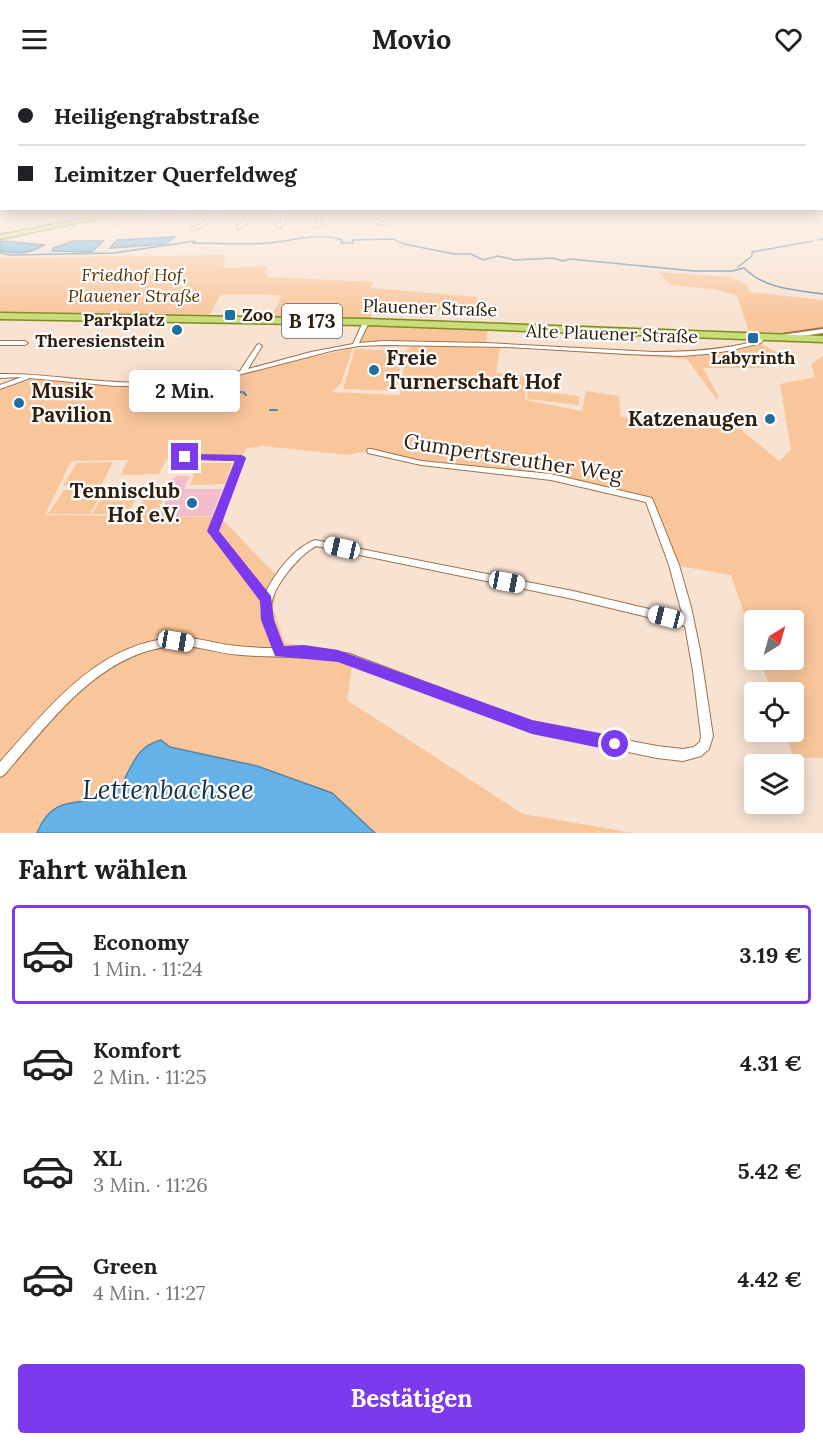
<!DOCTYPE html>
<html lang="de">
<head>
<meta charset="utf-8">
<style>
  body { margin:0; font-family:Lora,serif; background:#f2f2f2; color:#202124; height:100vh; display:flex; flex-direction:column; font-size:22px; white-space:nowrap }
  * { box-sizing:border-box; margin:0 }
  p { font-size:20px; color:#757577 }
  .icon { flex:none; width:33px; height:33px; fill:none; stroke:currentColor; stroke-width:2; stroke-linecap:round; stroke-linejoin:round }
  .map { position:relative; height:755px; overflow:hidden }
  .details { display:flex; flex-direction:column; background:#fff; flex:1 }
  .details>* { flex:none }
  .guide { position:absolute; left:0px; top:0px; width:824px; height:132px; box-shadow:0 3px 15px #0003; display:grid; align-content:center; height:132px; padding:0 18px; background:#fff }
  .needle { width:39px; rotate:37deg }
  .controls { position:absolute; left:744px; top:532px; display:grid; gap:12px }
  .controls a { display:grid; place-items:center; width:60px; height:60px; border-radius:6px; background:#fff; box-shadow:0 3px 15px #0003; font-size:30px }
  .end { position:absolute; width:27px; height:27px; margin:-14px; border:8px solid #7c3aed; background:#fff; box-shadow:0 0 0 3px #fff }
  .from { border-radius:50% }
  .bubble { position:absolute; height:42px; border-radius:6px; background:#fff; box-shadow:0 3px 15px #0003; font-size:20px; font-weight:800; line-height:42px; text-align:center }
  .car { position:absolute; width:18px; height:36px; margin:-18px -9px; border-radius:8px; box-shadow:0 0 4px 2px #0007; background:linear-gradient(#fff 24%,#345 0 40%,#fff 0 76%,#345 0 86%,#fff 0) }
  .guide b { display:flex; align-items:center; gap:21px; height:57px; font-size:22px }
  .guide b+b { border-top:2px solid #e0e0e0 }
  .guide i { width:15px; height:15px; background:#202124 }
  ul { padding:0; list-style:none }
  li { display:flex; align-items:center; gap:18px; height:99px; margin:0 12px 9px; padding:0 6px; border:3px solid transparent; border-radius:6px }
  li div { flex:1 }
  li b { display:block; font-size:22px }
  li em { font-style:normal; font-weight:800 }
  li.active { border-color:#7c3aed }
  li>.icon { width:54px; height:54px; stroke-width:1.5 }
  h2 { padding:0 18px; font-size:27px; line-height:72px }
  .primary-button { display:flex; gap:12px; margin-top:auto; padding:12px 18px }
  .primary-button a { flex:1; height:69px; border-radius:6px; background:#7c3aed; color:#fff; font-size:24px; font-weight:800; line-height:69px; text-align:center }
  header { display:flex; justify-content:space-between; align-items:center; height:78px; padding:0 18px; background:#fff; font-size:27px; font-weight:800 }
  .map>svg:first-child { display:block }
  .green { fill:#f9c69c }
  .water { fill:#64b2e8; stroke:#5485a6; stroke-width:1.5 }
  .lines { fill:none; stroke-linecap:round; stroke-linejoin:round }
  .stream-far1 { stroke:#5485a6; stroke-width:1.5 }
  .stream { stroke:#5485a6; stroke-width:2 }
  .building { fill:#f4bdcc }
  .street-casing { stroke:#a17249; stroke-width:2 }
  .secondary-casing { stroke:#a17249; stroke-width:4 }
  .primary-casing { stroke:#7d8c1d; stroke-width:3 }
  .street { fill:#fff; fill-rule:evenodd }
  .secondary { fill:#fff; fill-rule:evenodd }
  .primary { fill:#cadd7d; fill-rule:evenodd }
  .route { fill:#7c3aed }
  .poi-dot { fill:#1f70a1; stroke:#fff; stroke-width:2 }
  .labels { text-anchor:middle; stroke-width:4.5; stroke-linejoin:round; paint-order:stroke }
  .far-park-label { font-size:18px; font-style:italic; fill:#5d3201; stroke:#fff }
  .far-street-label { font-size:18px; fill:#301d0c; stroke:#fff }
  .far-poi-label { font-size:18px; font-weight:bold; fill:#301d0c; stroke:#fff; text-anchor:start }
  .shield { fill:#fff; stroke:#6e6155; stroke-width:1.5 }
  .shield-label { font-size:20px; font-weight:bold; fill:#301d0c }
  .poi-label { font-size:21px; font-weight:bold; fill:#301d0c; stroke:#fff; text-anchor:start }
  .street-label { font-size:21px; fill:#301d0c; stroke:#fff }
  .near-water-label { font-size:27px; font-style:italic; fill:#14364d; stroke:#fff }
</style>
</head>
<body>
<header><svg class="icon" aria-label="menu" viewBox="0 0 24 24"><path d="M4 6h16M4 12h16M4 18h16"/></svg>Movio<svg class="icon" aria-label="heart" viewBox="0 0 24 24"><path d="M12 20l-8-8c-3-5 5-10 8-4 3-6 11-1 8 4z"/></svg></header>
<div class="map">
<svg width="823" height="755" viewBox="0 0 823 755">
  <rect width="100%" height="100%" fill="#f8e2d1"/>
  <!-- green -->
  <g class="green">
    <polygon points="226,177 223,190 267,188 267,199 374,204 370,210 477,219 476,236 371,226 371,243 271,240 282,217 221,216 208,239 0,236 0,180"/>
    <polygon points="658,194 730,199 747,207 750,214 823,222 823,251 784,255 749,254 737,217 712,211 671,207"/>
    <polygon points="367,245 488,250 486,265 358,265"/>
    <polygon points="761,266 790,281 762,290 703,290 719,319 717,322 687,281 573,274 699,276 736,273"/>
    <polygon points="413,267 500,270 496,295 527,298 525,322 582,333 586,313 619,318 621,339 740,351 779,383 791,372 780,306 815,299 811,286 823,278 823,680 794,680 785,654 794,654 794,615 772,615 760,582 794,582 794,543 754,543 754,565 731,497 674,487 649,422 593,407 421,385 371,373 347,377 263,368 247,370 241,380 166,382 159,396 121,397 128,382 71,383 45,437 135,438 149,411 168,411 155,438 220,439 279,500 273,531 285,565 354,576 347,622 523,736 634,755 0,755 0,312 31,302 57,301 78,305 140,309 194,306 353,270 341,305 332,314 400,317 406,272"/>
    <polygon points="355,271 403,273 396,313 343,311"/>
    <polygon points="528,312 579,318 579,327 527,321"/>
    <polygon points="113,384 101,407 63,407 77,385"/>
    <polygon points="198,385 232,385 225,406 190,407"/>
    <polygon points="64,412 103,412 90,436 48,436"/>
    <polygon points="106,412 140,412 128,436 92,436"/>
  </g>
  <!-- water -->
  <g class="water">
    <polygon points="175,159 165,166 110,170 117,162"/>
    <path d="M3,163l41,4c-16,9 -27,9 -44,6v-9z"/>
    <polygon points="73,163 103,163 92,174 52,173 53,170"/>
    <path d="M161,662l9,7 87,19 75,27 43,40h-338c19,-47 51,-20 80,-43 4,-3 6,-8 8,-12 10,-19 14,-32 36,-38z"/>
  </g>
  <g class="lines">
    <!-- stream-far1 -->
    <g class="stream-far1">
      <polyline points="818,162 823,161"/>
      <path d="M0,175l11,2 103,-2 81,-12 -2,2c25,0 50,2 75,0 24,-2 51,-11 74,-3l-1,3h12l-1,-3 41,-1 11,5 50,10h17l12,6 15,-4 17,4 38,-2 10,3 7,-2 124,12h38l12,-3c21,21 51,22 79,26"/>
      <polyline points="738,189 752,178 752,174 813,163"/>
    </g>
    <!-- stream -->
    <g class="stream">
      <polyline points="243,314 246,317"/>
      <polyline points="216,316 241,314"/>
      <polyline points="270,332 277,332"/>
    </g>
  </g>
  <!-- building -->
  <g class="building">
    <polygon points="190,134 186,143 111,147 117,140 137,140 149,136"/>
    <polygon points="202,218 197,224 170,224 174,219"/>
    <polygon points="179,398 190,398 184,411 222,411 212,438 159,438 173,408 170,408 173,400"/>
  </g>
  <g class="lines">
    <!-- street casing -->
    <g class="street-casing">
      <g id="street">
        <path d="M198,133h147l-2,1 -25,1 4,10 -6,5 -2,-1 4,-4 -4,-10 -28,1 -1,10 -4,1v2l-2,1 -2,-1v-3l4,-1 1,-9 -31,-1 -5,12h-4l-1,3 -2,1 -2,-1 1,-4 5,-1 4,-10h-28c-9,7 -17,15 -27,17v-2l10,-5 12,-11h-14z"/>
        <polygon points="348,133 353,133 386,145 384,146 376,145 375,143"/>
        <polygon points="397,133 403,133 412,136 410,137"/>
        <path d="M366,242l3,2 -10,21 25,-2 102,2 168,9c35,0 68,-2 103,-11l3,-5 2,-1 3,2 -4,6 -28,7 -26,4 -26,2 -54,-2 -121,-7 -122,-2 -25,1 -24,4 -97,25 -24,6 -36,4 -25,1h-38l-86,-8 -1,1 -28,10v-4l22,-8 -22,1v-4c34,-1 68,5 102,7 47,4 93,1 138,-10l17,-26 2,-1 3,2 -14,23 63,-17 42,-8 10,-22z"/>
        <polygon points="0,263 25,263 28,265 25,267 0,267"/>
        <path d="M368,371h3l50,12 130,13 101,24 27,67 12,42 9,43 13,86 -4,13 -8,7 -18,5 -26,-3 -125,-26 -183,-69c-35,-8 -72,-5 -108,-8 -23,-1 -45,-11 -68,-9 -75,7 -123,77 -169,129l-4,2v-15c48,-53 96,-118 173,-124 18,-2 37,4 55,7 15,2 30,3 45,3l-11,-32 1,-15 -54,-70 27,-71 -54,-1 -1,-2 1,-2h3l56,1 4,2 -28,73 49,61c9,-19 29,-45 49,-52l258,51 110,26 -14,-52 -23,-63 -95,-22 -130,-15 -53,-12 -1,-2zM316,468l257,53 112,27 8,45 8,65 -1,6 -6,5 -11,2 -26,-3 -125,-24 -182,-68 -27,-5 -40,-1c-5,-13 -12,-27 -12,-41 1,-20 28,-52 45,-61z"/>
      </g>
    </g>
    <!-- secondary casing -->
    <g class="secondary-casing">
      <polygon id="secondary" points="823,251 823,255 781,261 777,259 781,257"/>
    </g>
    <!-- primary casing -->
    <g class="primary-casing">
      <g id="primary">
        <polygon points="122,133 134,133 0,161 0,157"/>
        <polygon points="0,235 366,241 823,258 823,264 366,247 0,241"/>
      </g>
    </g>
    <!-- street -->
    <use href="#street" class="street"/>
    <!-- secondary -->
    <use href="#secondary" class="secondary"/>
    <!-- primary -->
    <use href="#primary" class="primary"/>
  </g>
  <!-- sky -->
  <linearGradient id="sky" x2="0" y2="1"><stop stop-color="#73b3e8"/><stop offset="0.56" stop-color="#fcf2ea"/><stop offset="1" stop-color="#fcf2ea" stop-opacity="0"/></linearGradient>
  <rect width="823" height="239" fill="url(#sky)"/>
  <!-- route -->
  <polygon class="route" points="185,376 241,377 246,380 219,453 271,518 274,542 284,568 304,567 338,572 532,642 615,658 621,661 623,666 621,671 615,673 532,656 338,584 275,578 261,542 260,523 207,453 235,383 182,381 180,379"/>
  <!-- markers -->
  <g class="poi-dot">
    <rect x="224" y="231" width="12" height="12" rx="3"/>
    <circle cx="177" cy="252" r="6"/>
    <rect x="747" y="254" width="12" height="12" rx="3"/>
    <circle cx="374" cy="292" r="6"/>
    <circle cx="19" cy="325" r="6"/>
    <circle cx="770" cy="341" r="6"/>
    <circle cx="192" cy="425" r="6"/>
  </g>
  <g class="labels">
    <!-- far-park labels -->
    <g class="far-park-label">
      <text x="134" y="203">Friedhof Hof,<tspan x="134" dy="21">Plauener Straße</tspan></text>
    </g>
    <!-- far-street labels -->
    <g class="far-street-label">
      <text transform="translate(430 230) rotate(2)" y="6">Plauener Straße</text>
      <text transform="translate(612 256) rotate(2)" y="6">Alte Plauener Straße</text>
    </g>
    <!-- far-poi labels -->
    <g class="far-poi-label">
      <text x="242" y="243">Zoo</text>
      <text x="165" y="248" text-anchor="end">Parkplatz<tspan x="165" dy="21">Theresienstein</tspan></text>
      <text x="753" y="286" text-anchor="middle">Labyrinth</text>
    </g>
    <!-- shield labels -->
    <rect class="shield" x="282" y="226" width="60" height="34" rx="4.5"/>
    <g class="shield-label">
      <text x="312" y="250">B 173</text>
    </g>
    <!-- poi labels -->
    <g class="poi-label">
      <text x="386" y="287">Freie<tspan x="386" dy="24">Turnerschaft Hof</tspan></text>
      <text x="31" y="320">Musik<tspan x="31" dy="24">Pavilion</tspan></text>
      <text x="758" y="348" text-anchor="end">Katzenaugen</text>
      <text x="180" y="420" text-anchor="end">Tennisclub<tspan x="180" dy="24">Hof e.V.</tspan></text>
    </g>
    <!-- street labels -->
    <g class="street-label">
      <text transform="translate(513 380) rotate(9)" y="7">Gumpertsreuther Weg</text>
    </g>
    <!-- near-water labels -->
    <g class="near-water-label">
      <text x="168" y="721">Lettenbachsee</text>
    </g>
  </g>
</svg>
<div class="controls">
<a><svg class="needle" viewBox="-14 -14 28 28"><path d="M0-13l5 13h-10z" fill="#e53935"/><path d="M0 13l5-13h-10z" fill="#757577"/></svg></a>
<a><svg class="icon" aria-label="locate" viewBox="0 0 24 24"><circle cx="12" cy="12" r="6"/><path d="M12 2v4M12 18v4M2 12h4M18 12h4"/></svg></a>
<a><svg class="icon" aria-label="layers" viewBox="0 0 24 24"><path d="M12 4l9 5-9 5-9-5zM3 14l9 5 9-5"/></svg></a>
</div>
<i class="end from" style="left:615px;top:666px"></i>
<i class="end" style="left:185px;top:379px"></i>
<div class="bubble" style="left:129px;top:292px;width:111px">2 Min.</div>
<i class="car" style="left:342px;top:470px;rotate:283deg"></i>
<i class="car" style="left:507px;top:504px;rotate:101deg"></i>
<i class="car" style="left:666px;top:539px;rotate:284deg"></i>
<i class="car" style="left:176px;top:563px;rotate:100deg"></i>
<div class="guide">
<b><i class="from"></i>Heiligengrabstraße</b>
<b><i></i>Leimitzer Querfeldweg</b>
</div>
</div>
<section class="details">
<h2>Fahrt wählen</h2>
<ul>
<li class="active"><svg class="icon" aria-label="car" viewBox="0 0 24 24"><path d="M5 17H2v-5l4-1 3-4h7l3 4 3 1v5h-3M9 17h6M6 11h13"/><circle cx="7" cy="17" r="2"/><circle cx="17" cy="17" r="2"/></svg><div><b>Economy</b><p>1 Min. · 11:24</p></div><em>3.19 €</em></li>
<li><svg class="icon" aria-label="car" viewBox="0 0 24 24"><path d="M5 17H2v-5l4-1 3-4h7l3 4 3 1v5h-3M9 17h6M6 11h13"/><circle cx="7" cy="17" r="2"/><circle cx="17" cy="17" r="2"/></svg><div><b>Komfort</b><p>2 Min. · 11:25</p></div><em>4.31 €</em></li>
<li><svg class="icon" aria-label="car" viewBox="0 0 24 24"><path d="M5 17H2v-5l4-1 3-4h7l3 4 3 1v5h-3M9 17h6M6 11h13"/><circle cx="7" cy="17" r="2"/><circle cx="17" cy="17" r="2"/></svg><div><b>XL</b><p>3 Min. · 11:26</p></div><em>5.42 €</em></li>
<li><svg class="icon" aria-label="car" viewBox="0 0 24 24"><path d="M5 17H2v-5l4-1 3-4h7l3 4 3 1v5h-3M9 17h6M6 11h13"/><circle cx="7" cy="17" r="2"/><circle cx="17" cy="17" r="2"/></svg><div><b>Green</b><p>4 Min. · 11:27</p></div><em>4.42 €</em></li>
</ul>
<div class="primary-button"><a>Bestätigen</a></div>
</section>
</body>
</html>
